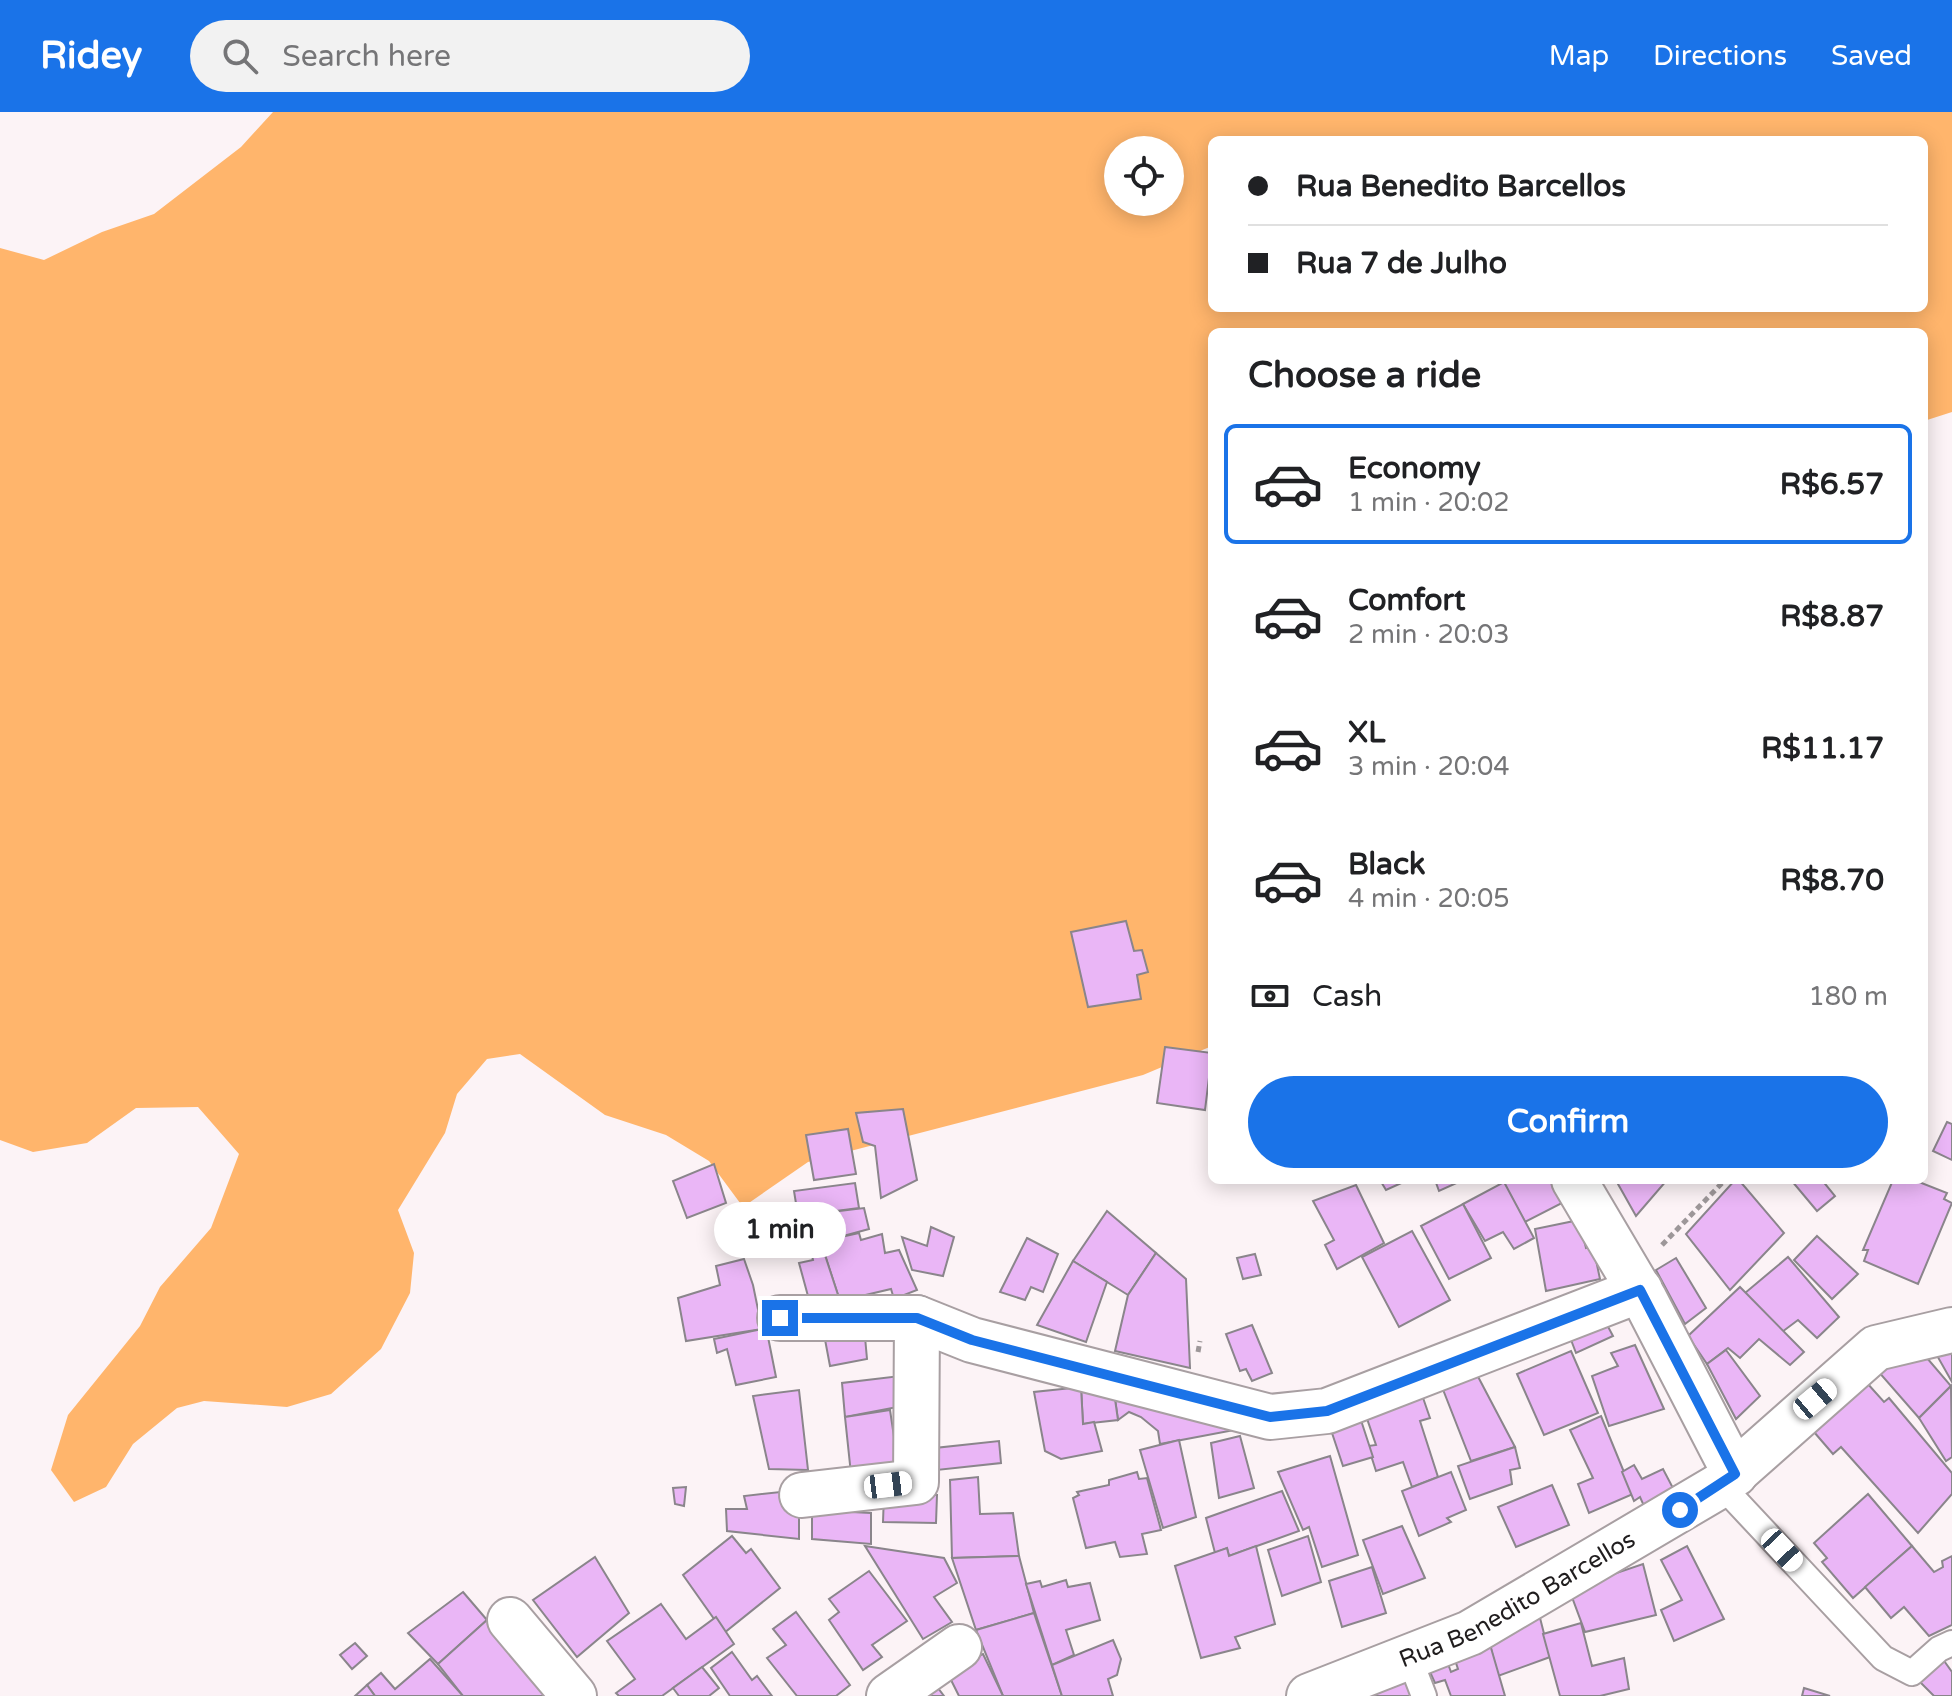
<!DOCTYPE html>
<html lang="en">
<head>
<meta charset="utf-8">
<style>
  body { margin:0; font-family:"Varela Round",sans-serif; background:#f2f2f2; color:#202124; height:100vh; display:flex; flex-direction:column; font-size:30px; white-space:nowrap }
  * { box-sizing:border-box; margin:0 }
  p { font-size:26px; color:#757577 }
  .icon { flex:none; width:44px; height:44px; fill:none; stroke:currentColor; stroke-width:2; stroke-linecap:round; stroke-linejoin:round }
  .map { position:relative; flex:1; overflow:hidden }
  .details { position:absolute; left:1208px; top:216px; width:720px; height:856px; display:flex; flex-direction:column; background:#fff; border-radius:12px; box-shadow:0 4px 20px #0003 }
  .details>* { flex:none }
  .top-card { position:absolute; left:1208px; top:24px; width:720px; height:176px; border-radius:12px; box-shadow:0 4px 20px #0003; display:grid; align-content:center; height:176px; padding:0 40px; background:#fff }
  .fabs { position:absolute; left:1104px; top:24px; display:grid; gap:16px }
  .fabs a { display:grid; place-items:center; width:80px; height:80px; border-radius:50%; background:#fff; box-shadow:0 4px 20px #0003; font-size:40px }
  .end { position:absolute; width:36px; height:36px; margin:-18px; border:10px solid #1a73e8; background:#fff; box-shadow:0 0 0 4px #fff }
  .from { border-radius:50% }
  .bubble { position:absolute; height:56px; border-radius:28px; background:#fff; box-shadow:0 4px 20px #0003; font-size:26px; font-weight:700; line-height:56px; text-align:center }
  .car { position:absolute; width:24px; height:48px; margin:-24px -12px; border-radius:10px; box-shadow:0 0 6px 2px #0007; background:linear-gradient(#fff 24%,#345 0 40%,#fff 0 76%,#345 0 86%,#fff 0) }
  .top-card b { display:flex; align-items:center; gap:28px; height:76px; font-size:30px }
  .top-card b+b { border-top:2px solid #e0e0e0 }
  .top-card i { width:20px; height:20px; background:#202124 }
  ul { padding:0; list-style:none }
  li { display:flex; align-items:center; gap:24px; height:120px; margin:0 16px 12px; padding:0 24px; border:4px solid transparent; border-radius:12px }
  li div { flex:1 }
  li b { display:block; font-size:30px }
  li em { font-style:normal; font-weight:700 }
  li.selected { border-color:#1a73e8 }
  li>.icon { width:72px; height:72px; stroke-width:1.5 }
  h2 { padding:0 40px; font-size:36px; line-height:96px }
  .pay { display:flex; align-items:center; gap:20px; height:88px; padding:0 40px; font-size:30px }
  .pay p { margin-inline-start:auto }
  .action { display:flex; gap:16px; margin-top:auto; padding:16px 40px }
  .action a { flex:1; height:92px; border-radius:48px; background:#1a73e8; color:#fff; font-size:32px; font-weight:700; line-height:92px; text-align:center }
  header { display:flex; align-items:center; gap:48px; box-sizing:border-box; height:112px; padding:0 40px; background:#1a73e8; color:#fff }
  header strong { font-size:38px }
  nav { display:flex; gap:44px; margin-inline-start:auto; font-size:28px }
  .search { width:560px; height:72px; background:#f2f2f2; display:flex; align-items:center; gap:20px; box-sizing:border-box; padding:0 28px; border-radius:44px; color:#757577; font-size:30px }
  .map>svg:first-child { display:block }
  .green { fill:#ffb56c; fill-rule:evenodd }
  .building { fill:#eab6f6; stroke:#8a858b; stroke-width:2 }
  .lines { fill:none; stroke-linecap:round; stroke-linejoin:round }
  .lane-casing { stroke:#a89fa2; stroke-width:28 }
  .street-casing { stroke:#a89fa2; stroke-width:48 }
  .path { stroke:#9d9799; stroke-width:5; stroke-dasharray:6 4; stroke-linecap:butt }
  .lane { stroke:#fff; stroke-width:24 }
  .street { stroke:#fff; stroke-width:44 }
  .route { stroke:#1a73e8; stroke-width:10 }
  .labels { text-anchor:middle; stroke-width:7; stroke-linejoin:round; paint-order:stroke }
  .street-label { font-size:24px; fill:#201d1e; stroke:#fcf3f6 }
</style>
</head>
<body>
<header>
<strong>Ridey</strong>
<div class="search"><svg class="icon" aria-label="search" viewBox="0 0 24 24"><circle cx="10" cy="10" r="6"/><path d="M15 15l6 6"/></svg>Search here</div>
<nav><a>Map</a><a>Directions</a><a>Saved</a></nav>
</header>
<div class="map">
<svg width="1952" height="1584" viewBox="0 0 1952 1584">
  <rect width="100%" height="100%" fill="#fcf3f6"/>
  <!-- green -->
  <path class="green" d="M273,0h1679v300l-28,9v-89h-712v714l-69,29 -335,87 -65,45 -34,-46 -43,-26 -61,-20 -85,-61 -33,5 -30,35 -12,39 -47,77 16,43 -4,40 -29,56 -50,45 -44,13 -83,-6 -27,7 -44,36 -27,43 -32,15 -23,-32 17,-55 72,-89 20,-39 51,-59 28,-74 -41,-47 -62,1 -49,35 -54,9 -33,-12v-892l44,12 58,-28 52,-18 87,-67zM1212,28h712v168h-712zM1118,38h52v52h-52z"/>
  <!-- building -->
  <g class="building">
    <polygon points="1126,809 1134,839 1142,838 1148,860 1137,863 1141,887 1088,895 1071,820"/>
    <polygon points="1165,935 1212,941 1205,998 1157,991"/>
    <polygon points="903,997 917,1068 881,1086 875,1034 863,1030 856,1001"/>
    <polygon points="1947,1010 1952,1012 1952,1048 1933,1039"/>
    <polygon points="848,1017 856,1062 814,1068 806,1023"/>
    <polygon points="714,1052 726,1091 687,1106 673,1069"/>
    <polygon points="1380,1068 1408,1068 1386,1078"/>
    <polygon points="1435,1068 1463,1068 1439,1079"/>
    <polygon points="1502,1068 1560,1068 1564,1090 1525,1110"/>
    <polygon points="1621,1068 1667,1068 1636,1104 1618,1072"/>
    <polygon points="1735,1068 1739,1068 1784,1121 1730,1178 1686,1122"/>
    <polygon points="1791,1068 1822,1068 1835,1084 1817,1099"/>
    <polygon points="1893,1068 1914,1068 1947,1081 1944,1087 1952,1091 1918,1172 1864,1149 1868,1138 1863,1138"/>
    <polygon points="1504,1070 1534,1126 1514,1137 1503,1120 1485,1129 1463,1092"/>
    <polygon points="855,1071 859,1096 798,1104 794,1079"/>
    <polygon points="1356,1073 1384,1131 1337,1157 1325,1133 1334,1128 1313,1089"/>
    <polygon points="1463,1092 1491,1146 1449,1167 1421,1114"/>
    <polygon points="864,1096 869,1117 803,1135 798,1104"/>
    <polygon points="1107,1099 1156,1141 1128,1183 1073,1149"/>
    <polygon points="1579,1108 1586,1136 1593,1134 1600,1167 1546,1179 1535,1117"/>
    <polygon points="931,1115 954,1125 943,1164 912,1158 902,1125 927,1134"/>
    <polygon points="1412,1119 1450,1188 1399,1215 1362,1145"/>
    <polygon points="859,1121 861,1128 882,1122 885,1141 899,1138 917,1178 894,1187 891,1177 840,1189 824,1140 828,1139 827,1128"/>
    <polygon points="1817,1124 1858,1162 1832,1187 1794,1148"/>
    <polygon points="1027,1126 1058,1142 1043,1180 1031,1175 1025,1188 1000,1180"/>
    <polygon points="828,1134 824,1140 840,1189 811,1195 799,1151 813,1148 811,1139"/>
    <polygon points="1156,1141 1186,1167 1190,1256 1115,1239 1128,1183"/>
    <polygon points="1255,1142 1261,1163 1243,1167 1237,1146"/>
    <polygon points="1788,1145 1839,1205 1817,1226 1798,1208 1782,1220 1745,1181"/>
    <polygon points="1676,1146 1706,1196 1685,1212 1656,1158"/>
    <polygon points="744,1147 753,1173 762,1217 686,1229 678,1186 720,1173 716,1154"/>
    <polygon points="1073,1149 1107,1170 1086,1230 1037,1213"/>
    <polygon points="1740,1175 1804,1240 1790,1253 1759,1227 1740,1246 1728,1236 1707,1252 1688,1224"/>
    <polygon points="1605,1209 1613,1224 1576,1241 1568,1220"/>
    <polygon points="1252,1213 1272,1261 1252,1269 1246,1257 1240,1259 1226,1222"/>
    <polygon points="864,1214 867,1247 830,1254 823,1217"/>
    <polygon points="762,1217 767,1220 776,1265 736,1273 727,1237 717,1241 714,1227"/>
    <polygon points="1952,1231 1952,1270 1935,1240"/>
    <polygon points="1915,1232 1951,1274 1919,1306 1877,1258"/>
    <polygon points="1635,1233 1664,1297 1609,1314 1592,1264 1618,1254 1611,1241"/>
    <polygon points="1726,1238 1760,1284 1736,1307 1707,1252"/>
    <polygon points="1571,1239 1598,1301 1544,1323 1517,1262"/>
    <polygon points="1474,1257 1515,1335 1471,1349 1442,1275"/>
    <polygon points="900,1264 908,1293 845,1305 842,1271"/>
    <polygon points="1112,1266 1245,1316 1160,1332 1158,1319 1141,1305 1129,1300 1118,1308"/>
    <polygon points="1112,1266 1118,1308 1083,1312 1081,1275"/>
    <polygon points="1867,1271 1884,1290 1889,1286 1952,1361 1952,1382 1918,1421 1841,1335 1833,1342 1814,1320"/>
    <polygon points="1951,1274 1952,1345 1946,1349 1919,1306"/>
    <polygon points="1081,1275 1083,1312 1094,1310 1102,1339 1061,1347 1045,1339 1034,1280"/>
    <polygon points="799,1278 808,1358 769,1357 753,1284"/>
    <polygon points="1421,1280 1430,1306 1420,1309 1438,1365 1412,1375 1403,1350 1376,1359 1368,1334 1376,1333 1362,1292"/>
    <polygon points="1357,1296 1373,1345 1343,1354 1327,1306"/>
    <polygon points="890,1298 899,1358 851,1362 845,1305"/>
    <polygon points="1601,1304 1633,1382 1589,1401 1578,1372 1593,1366 1570,1318"/>
    <polygon points="1240,1324 1254,1376 1219,1386 1211,1331"/>
    <polygon points="1179,1328 1196,1405 1163,1416 1140,1338"/>
    <polygon points="999,1329 1001,1351 937,1358 935,1336"/>
    <polygon points="1515,1335 1520,1356 1510,1358 1512,1372 1470,1387 1458,1354"/>
    <polygon points="1330,1344 1358,1443 1322,1455 1309,1415 1303,1418 1278,1360"/>
    <polygon points="1634,1353 1642,1367 1663,1357 1675,1380 1644,1394 1640,1385 1634,1389 1622,1360"/>
    <polygon points="1137,1360 1139,1367 1147,1366 1161,1418 1142,1422 1147,1442 1120,1445 1115,1430 1086,1436 1073,1386 1079,1383 1077,1380 1109,1373 1109,1368"/>
    <polygon points="1451,1360 1466,1398 1447,1406 1451,1410 1419,1424 1402,1379"/>
    <polygon points="978,1365 980,1402 1013,1401 1019,1444 952,1446 950,1368"/>
    <polygon points="1552,1373 1569,1413 1516,1435 1498,1395"/>
    <polygon points="686,1375 684,1394 675,1392 673,1376"/>
    <polygon points="799,1378 799,1427 727,1419 726,1397 747,1397 744,1384"/>
    <polygon points="1282,1379 1299,1419 1229,1444 1227,1436 1215,1441 1206,1406"/>
    <polygon points="884,1382 937,1383 936,1411 883,1410"/>
    <polygon points="1868,1382 1912,1434 1853,1486 1822,1450 1827,1446 1814,1431"/>
    <polygon points="812,1398 871,1401 871,1432 812,1427"/>
    <polygon points="1402,1414 1425,1466 1383,1482 1363,1428"/>
    <polygon points="732,1424 746,1441 751,1437 780,1476 724,1521 683,1463"/>
    <polygon points="1308,1424 1321,1470 1282,1484 1268,1438"/>
    <polygon points="865,1434 944,1446 957,1471 934,1485 952,1510 923,1527"/>
    <polygon points="1256,1434 1275,1512 1235,1525 1240,1536 1201,1546 1175,1454 1227,1436 1229,1444"/>
    <polygon points="1687,1434 1724,1507 1674,1529 1661,1498 1682,1488 1661,1448"/>
    <polygon points="1912,1434 1934,1460 1943,1455 1942,1449 1952,1444 1952,1513 1929,1524 1904,1495 1891,1506 1865,1475"/>
    <polygon points="1019,1444 1034,1501 976,1518 952,1446"/>
    <polygon points="595,1445 629,1501 577,1545 533,1488"/>
    <polygon points="1643,1452 1656,1503 1585,1520 1569,1477"/>
    <polygon points="1372,1455 1386,1501 1342,1515 1329,1469"/>
    <polygon points="869,1459 907,1509 872,1533 882,1545 863,1558 829,1508 839,1500 829,1487"/>
    <polygon points="1066,1468 1068,1475 1090,1471 1100,1508 1066,1518 1074,1543 1052,1553 1026,1472 1040,1469 1042,1475"/>
    <polygon points="463,1480 487,1508 438,1552 408,1521"/>
    <polygon points="661,1492 686,1527 716,1505 734,1532 662,1584 619,1584 616,1581 635,1567 607,1529"/>
    <polygon points="796,1500 850,1573 836,1584 797,1584 767,1546 786,1533 773,1517"/>
    <polygon points="1034,1501 1062,1584 1003,1584 976,1518"/>
    <polygon points="1539,1502 1550,1545 1498,1564 1489,1529"/>
    <polygon points="487,1508 551,1583 550,1584 463,1584 438,1552"/>
    <polygon points="1581,1511 1592,1554 1624,1546 1629,1577 1600,1584 1560,1584 1543,1522"/>
    <polygon points="1113,1528 1121,1547 1117,1563 1108,1567 1113,1584 1062,1584 1052,1553"/>
    <polygon points="1489,1529 1505,1584 1451,1584 1445,1568 1435,1571 1425,1549 1444,1541 1451,1560 1458,1557 1453,1542"/>
    <polygon points="355,1531 367,1544 352,1557 340,1543"/>
    <polygon points="732,1540 752,1568 757,1564 772,1584 730,1584 711,1556"/>
    <polygon points="983,1542 1003,1584 959,1584 946,1558"/>
    <polygon points="1942,1546 1952,1560 1952,1584 1934,1584 1919,1569"/>
    <polygon points="430,1547 463,1584 375,1584 367,1573 381,1561 395,1577"/>
    <polygon points="1402,1553 1415,1584 1331,1584"/>
    <polygon points="702,1555 719,1576 709,1584 679,1584 673,1576"/>
    <polygon points="935,1572 944,1584 904,1584"/>
    <polygon points="367,1573 375,1584 355,1584"/>
    <polygon points="1804,1576 1830,1584 1802,1584"/>
  </g>
  <g class="lines">
    <!-- lane casing -->
    <g class="lane-casing">
      <g id="lane">
        <polyline points="1721,1373 1883,1546 1912,1561 1939,1537 1952,1531"/>
        <polyline points="1409,1545 1424,1584"/>
      </g>
    </g>
    <!-- street casing -->
    <g class="street-casing">
      <g id="street">
        <polyline points="1574,1068 1645,1188 1735,1362"/>
        <polyline points="780,1206 917,1206 972,1228 1270,1305 1327,1299 1640,1178"/>
        <polyline points="802,1383 916,1370 917,1206"/>
        <polyline points="510,1508 574,1584"/>
        <polyline points="889,1584 959,1535"/>
        <path id="s1" d="M1309,1584l161,-63 251,-148 155,-137 76,-18"/>
      </g>
    </g>
    <!-- path -->
    <g class="path">
      <polyline points="1662,1133 1725,1068"/>
      <polyline points="1198,1240 1200,1229"/>
    </g>
    <!-- lane -->
    <use href="#lane" class="lane"/>
    <!-- street -->
    <use href="#street" class="street"/>
  </g>
  <g class="lines">
    <!-- route -->
    <polyline class="route" points="780,1206 917,1206 972,1228 1270,1305 1327,1299 1640,1178 1735,1362 1680,1398"/>
  </g>
  <g class="labels">
    <!-- street labels -->
    <g class="street-label">
      <text dy="8" stroke="none"><textPath href="#s1" startOffset="230">Rua Benedito Barcellos</textPath></text>
    </g>
  </g>
</svg>
<div class="fabs">
<a><svg class="icon" aria-label="locate" viewBox="0 0 24 24"><circle cx="12" cy="12" r="6"/><path d="M12 2v4M12 18v4M2 12h4M18 12h4"/></svg></a>
</div>
<i class="end from" style="left:1680px;top:1398px"></i>
<i class="end" style="left:780px;top:1206px"></i>
<div class="bubble" style="left:714px;top:1090px;width:132px">1 min</div>
<i class="car" style="left:1815px;top:1287px;rotate:50deg"></i>
<i class="car" style="left:888px;top:1373px;rotate:83deg"></i>
<i class="car" style="left:1782px;top:1438px;rotate:137deg"></i>
<div class="top-card">
<b><i class="from"></i>Rua Benedito Barcellos</b>
<b><i></i>Rua 7 de Julho</b>
</div>
<section class="details">
<h2>Choose a ride</h2>
<ul>
<li class="selected"><svg class="icon" aria-label="car" viewBox="0 0 24 24"><path d="M5 17H2v-5l4-1 3-4h7l3 4 3 1v5h-3M9 17h6M6 11h13"/><circle cx="7" cy="17" r="2"/><circle cx="17" cy="17" r="2"/></svg><div><b>Economy</b><p>1 min · 20:02</p></div><em>R$6.57</em></li>
<li><svg class="icon" aria-label="car" viewBox="0 0 24 24"><path d="M5 17H2v-5l4-1 3-4h7l3 4 3 1v5h-3M9 17h6M6 11h13"/><circle cx="7" cy="17" r="2"/><circle cx="17" cy="17" r="2"/></svg><div><b>Comfort</b><p>2 min · 20:03</p></div><em>R$8.87</em></li>
<li><svg class="icon" aria-label="car" viewBox="0 0 24 24"><path d="M5 17H2v-5l4-1 3-4h7l3 4 3 1v5h-3M9 17h6M6 11h13"/><circle cx="7" cy="17" r="2"/><circle cx="17" cy="17" r="2"/></svg><div><b>XL</b><p>3 min · 20:04</p></div><em>R$11.17</em></li>
<li><svg class="icon" aria-label="car" viewBox="0 0 24 24"><path d="M5 17H2v-5l4-1 3-4h7l3 4 3 1v5h-3M9 17h6M6 11h13"/><circle cx="7" cy="17" r="2"/><circle cx="17" cy="17" r="2"/></svg><div><b>Black</b><p>4 min · 20:05</p></div><em>R$8.70</em></li>
</ul>
<div class="pay"><svg class="icon" aria-label="cash" viewBox="0 0 24 24"><path d="M3 7h18v10H3z"/><circle cx="12" cy="12" r="2"/></svg>Cash<p>180 m</p></div>
<div class="action"><a>Confirm</a></div>
</section>
</div>
</body>
</html>
